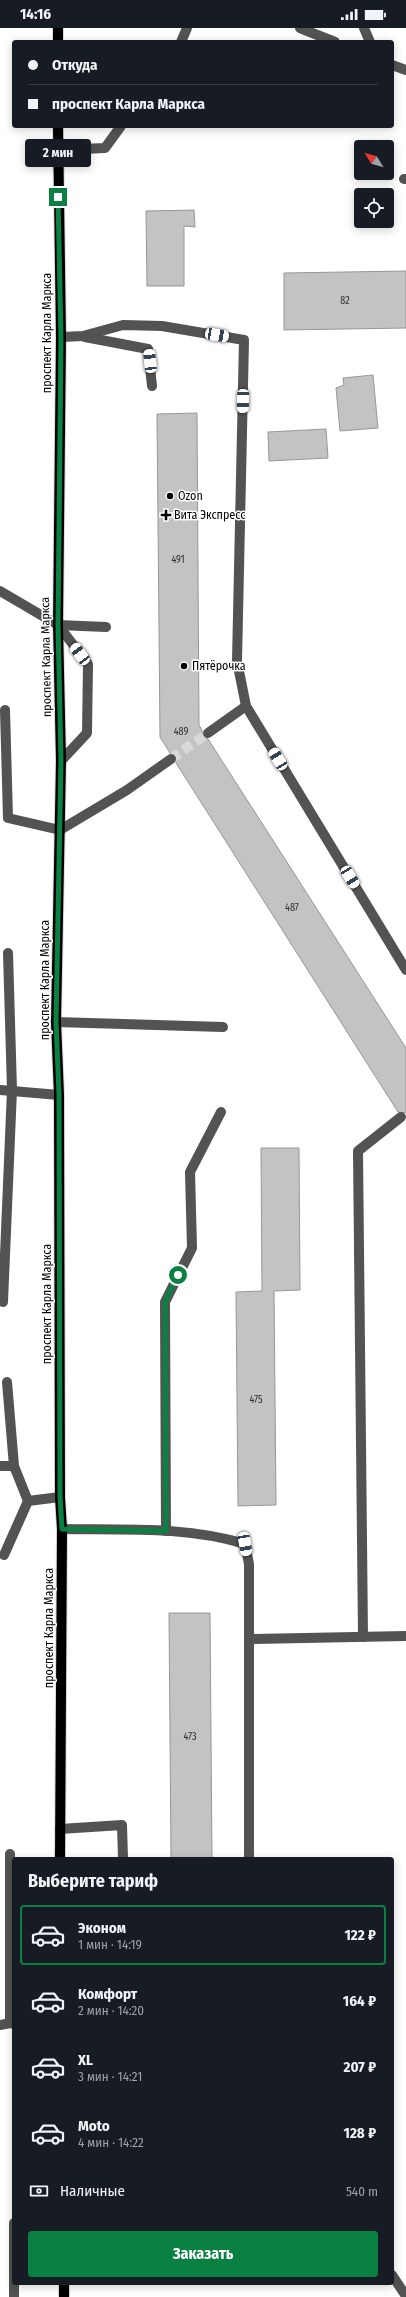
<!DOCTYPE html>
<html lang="ru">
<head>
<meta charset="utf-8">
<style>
  body { margin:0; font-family:"Fira Sans Condensed",sans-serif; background:#242831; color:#f1f3f6; height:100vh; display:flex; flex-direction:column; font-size:15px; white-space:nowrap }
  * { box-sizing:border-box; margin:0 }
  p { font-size:13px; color:#9ea1a6 }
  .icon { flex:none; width:22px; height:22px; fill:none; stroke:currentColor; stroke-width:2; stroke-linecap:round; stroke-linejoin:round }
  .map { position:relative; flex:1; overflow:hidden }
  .details { position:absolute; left:12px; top:1829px; width:382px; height:428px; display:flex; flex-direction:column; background:#171b24; border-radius:4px; box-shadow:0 2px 10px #0003 }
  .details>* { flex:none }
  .hud { position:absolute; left:12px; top:12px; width:382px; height:88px; border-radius:4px; box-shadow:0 2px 10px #0003; display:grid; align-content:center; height:88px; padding:0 16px; background:#171b24 }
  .needle { width:26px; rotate:307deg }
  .tools { position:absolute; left:354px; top:112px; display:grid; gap:8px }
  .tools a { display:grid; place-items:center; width:40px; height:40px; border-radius:4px; background:#171b24; box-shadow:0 2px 10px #0003; font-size:20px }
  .end { position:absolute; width:18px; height:18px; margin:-9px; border:5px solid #0b8043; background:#fff; box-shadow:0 0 0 2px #fff }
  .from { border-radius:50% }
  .bubble { position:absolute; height:28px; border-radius:4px; background:#171b24; box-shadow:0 2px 10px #0003; font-size:13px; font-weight:700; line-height:28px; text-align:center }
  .car { position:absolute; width:12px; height:24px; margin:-12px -6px; border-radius:5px; box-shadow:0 0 3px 1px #0007; background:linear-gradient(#fff 24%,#345 0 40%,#fff 0 76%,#345 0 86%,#fff 0) }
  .hud b { display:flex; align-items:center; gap:14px; height:38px; font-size:15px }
  .hud b+b { border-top:1px solid #363941 }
  .hud i { width:10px; height:10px; background:#f1f3f6 }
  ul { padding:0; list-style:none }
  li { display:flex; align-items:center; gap:12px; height:60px; margin:0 8px 6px; padding:0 8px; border:2px solid transparent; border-radius:4px }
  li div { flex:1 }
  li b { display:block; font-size:15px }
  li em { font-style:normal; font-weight:700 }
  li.selected { border-color:#0b8043 }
  li>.icon { width:36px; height:36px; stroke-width:1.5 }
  h2 { padding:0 16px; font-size:18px; line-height:48px }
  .pay { display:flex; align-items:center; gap:10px; height:44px; padding:0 16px; font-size:15px }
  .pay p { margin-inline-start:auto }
  .primary-button { display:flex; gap:8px; margin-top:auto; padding:8px 16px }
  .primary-button a { flex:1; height:46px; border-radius:4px; background:#0b8043; color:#fff; font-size:16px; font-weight:700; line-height:46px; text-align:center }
  .status { display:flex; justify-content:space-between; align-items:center; height:28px; padding:0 20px; background:#171b24; direction:ltr }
  .status svg { height:11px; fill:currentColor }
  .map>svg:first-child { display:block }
  .building { fill:#c3c3c3; stroke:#979797 }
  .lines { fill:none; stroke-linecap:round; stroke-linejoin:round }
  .minor-tunnel { stroke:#d9d9d9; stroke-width:10; stroke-dasharray:10 5; stroke-linecap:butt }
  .major-casing { stroke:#dbdbdb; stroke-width:12 }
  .minor { stroke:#535353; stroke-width:10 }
  .major { stroke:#000; stroke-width:10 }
  .route { stroke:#0b8043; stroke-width:5 }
  .poi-dot { fill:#000; stroke:#fff; stroke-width:1.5 }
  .labels { text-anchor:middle; stroke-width:3; stroke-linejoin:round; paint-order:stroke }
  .number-label { font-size:10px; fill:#313131 }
  .street-label { font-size:12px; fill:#000; stroke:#fff }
  .poi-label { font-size:12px; fill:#000; stroke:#fff; text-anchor:start }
</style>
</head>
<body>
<div class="status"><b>14:16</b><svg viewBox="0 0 49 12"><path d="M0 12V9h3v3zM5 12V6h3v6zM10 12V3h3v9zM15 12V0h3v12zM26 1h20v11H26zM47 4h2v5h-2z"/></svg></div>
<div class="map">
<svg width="406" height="2269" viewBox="0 0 406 2269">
  <rect width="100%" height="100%" fill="#fff"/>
  <!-- building -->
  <g class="building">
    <polygon points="194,182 195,199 184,198 184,258 147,258 146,183"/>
    <polygon points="406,243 406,300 284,302 284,245"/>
    <polygon points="373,347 378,400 340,403 336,360 344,357 343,350"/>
    <polygon points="197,385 199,697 202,702 202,706 208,711 406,1020 406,1085 398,1084 176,735 176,728 170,725 160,709 157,386"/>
    <polygon points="326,401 328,430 269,433 268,404"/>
    <polygon points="261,1120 299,1120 300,1262 274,1263 276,1477 238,1478 236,1264 262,1263"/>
    <polygon points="169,1585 210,1585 212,1831 171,1831"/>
  </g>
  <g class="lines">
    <!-- minor-tunnel -->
    <polyline class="minor-tunnel" points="171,731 208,705"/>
    <!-- major casing -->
    <g class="major-casing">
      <g id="major">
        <polyline points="58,14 58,0"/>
        <polyline points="58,98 61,309 58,597 61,733 56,994 59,1067 60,1469 62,1501 60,1831"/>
        <polyline points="64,2255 64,2269"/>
      </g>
    </g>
    <!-- minor -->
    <g class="minor">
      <polyline points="300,0 335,14"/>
      <polyline points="364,0 370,14"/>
      <polyline points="181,14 187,0"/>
      <polyline points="392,37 406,42"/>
      <polyline points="57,122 105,120 121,98"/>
      <polyline points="404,151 406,151"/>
      <polyline points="61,309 83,308 123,297 162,298 244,312 237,633 246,678 406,942"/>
      <polyline points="85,309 148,321 152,358"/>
      <polyline points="0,563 58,597 88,636 87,705 61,733"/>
      <polyline points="58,597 106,599"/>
      <polyline points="5,682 8,790 60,802 127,762 171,731"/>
      <polyline points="208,705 246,678"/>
      <polyline points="56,994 223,999"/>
      <polyline points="0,1062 59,1067"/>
      <polyline points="3,1274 12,1062 8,925"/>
      <polyline points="7,1354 14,1438 28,1473 60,1469"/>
      <polyline points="0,1438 14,1438"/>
      <path d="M62,1501c60,1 125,-3 183,15l4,20v295"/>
      <polyline points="166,1503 165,1274 192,1220 190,1144 221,1084"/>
      <polyline points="4,1527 28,1473"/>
      <polyline points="363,1609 358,1123 401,1089"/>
      <polyline points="249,1611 406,1608"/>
      <polyline points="60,1801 122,1797 123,1831"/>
      <polyline points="10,1826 10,1995 14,1996"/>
      <polyline points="0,1997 10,1995"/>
      <polyline points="14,2195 14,2253"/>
      <polyline points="392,2247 406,2268"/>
      <polyline points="14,2255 14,2269"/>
    </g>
    <!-- major -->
    <use href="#major" class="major"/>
  </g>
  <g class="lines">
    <!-- route -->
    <polyline class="route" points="58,169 61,310 58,597 61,732 56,994 59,1067 60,1468 62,1501 166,1503 165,1274 178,1247"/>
  </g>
  <!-- markers -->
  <g class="poi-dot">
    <circle cx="170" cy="468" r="4"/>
    <path d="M164 481h4v4h4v4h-4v4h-4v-4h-4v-4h4z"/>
    <circle cx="184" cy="638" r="4"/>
  </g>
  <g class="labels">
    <!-- number labels -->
    <g class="number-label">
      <text x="345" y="276">82</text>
      <text x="178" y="535">491</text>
      <text x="181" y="707">489</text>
      <text x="292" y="883">487</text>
      <text x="256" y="1375">475</text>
      <text x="190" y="1712">473</text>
    </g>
    <!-- street labels -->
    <g class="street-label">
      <text transform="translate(47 305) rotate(-90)" y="4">проспект Карла Маркса</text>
      <text transform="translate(46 629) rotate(-91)" y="4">проспект Карла Маркса</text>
      <text transform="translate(45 952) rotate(-90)" y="4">проспект Карла Маркса</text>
      <text transform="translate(47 1276) rotate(-90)" y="4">проспект Карла Маркса</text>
      <text transform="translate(49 1600) rotate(-90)" y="4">проспект Карла Маркса</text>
    </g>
    <!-- poi labels -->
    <g class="poi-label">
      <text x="178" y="472">Ozon</text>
      <text x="174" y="491">Вита Экспресс</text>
      <text x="192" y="642">Пятёрочка</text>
    </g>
  </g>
</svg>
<div class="tools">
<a><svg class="needle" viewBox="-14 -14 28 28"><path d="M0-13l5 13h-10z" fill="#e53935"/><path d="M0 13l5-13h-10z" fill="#9ea1a6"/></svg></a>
<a><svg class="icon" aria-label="locate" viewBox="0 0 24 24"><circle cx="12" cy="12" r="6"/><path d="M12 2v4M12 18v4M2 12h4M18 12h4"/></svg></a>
</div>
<i class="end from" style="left:178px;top:1247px"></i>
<i class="end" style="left:58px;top:169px"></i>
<div class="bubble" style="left:25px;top:111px;width:66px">2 мин</div>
<i class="car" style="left:217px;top:307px;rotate:100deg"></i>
<i class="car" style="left:150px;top:333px;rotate:354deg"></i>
<i class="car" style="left:243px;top:373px;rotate:181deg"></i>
<i class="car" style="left:80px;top:626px;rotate:323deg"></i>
<i class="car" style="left:278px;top:731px;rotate:329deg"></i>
<i class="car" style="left:350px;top:849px;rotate:149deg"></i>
<i class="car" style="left:245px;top:1516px;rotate:170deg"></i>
<div class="hud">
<b><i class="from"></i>Откуда</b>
<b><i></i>проспект Карла Маркса</b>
</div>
<section class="details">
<h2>Выберите тариф</h2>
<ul>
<li class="selected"><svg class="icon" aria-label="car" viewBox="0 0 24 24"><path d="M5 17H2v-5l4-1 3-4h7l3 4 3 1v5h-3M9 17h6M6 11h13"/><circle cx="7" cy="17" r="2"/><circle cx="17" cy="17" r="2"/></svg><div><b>Эконом</b><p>1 мин · 14:19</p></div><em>122 ₽</em></li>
<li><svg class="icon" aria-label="car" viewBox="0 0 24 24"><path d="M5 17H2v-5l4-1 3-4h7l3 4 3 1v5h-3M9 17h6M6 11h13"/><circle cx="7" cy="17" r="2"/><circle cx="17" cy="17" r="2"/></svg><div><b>Комфорт</b><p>2 мин · 14:20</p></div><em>164 ₽</em></li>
<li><svg class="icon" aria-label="car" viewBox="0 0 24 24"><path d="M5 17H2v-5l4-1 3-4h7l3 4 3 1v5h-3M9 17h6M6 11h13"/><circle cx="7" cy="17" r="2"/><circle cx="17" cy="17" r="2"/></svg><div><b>XL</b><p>3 мин · 14:21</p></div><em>207 ₽</em></li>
<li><svg class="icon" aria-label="car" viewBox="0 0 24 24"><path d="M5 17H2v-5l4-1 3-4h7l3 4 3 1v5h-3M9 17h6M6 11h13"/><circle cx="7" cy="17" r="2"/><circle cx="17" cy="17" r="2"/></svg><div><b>Moto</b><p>4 мин · 14:22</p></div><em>128 ₽</em></li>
</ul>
<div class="pay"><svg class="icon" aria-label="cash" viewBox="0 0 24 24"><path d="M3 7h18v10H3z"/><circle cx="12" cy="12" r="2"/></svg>Наличные<p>540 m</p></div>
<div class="primary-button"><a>Заказать</a></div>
</section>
</div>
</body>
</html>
